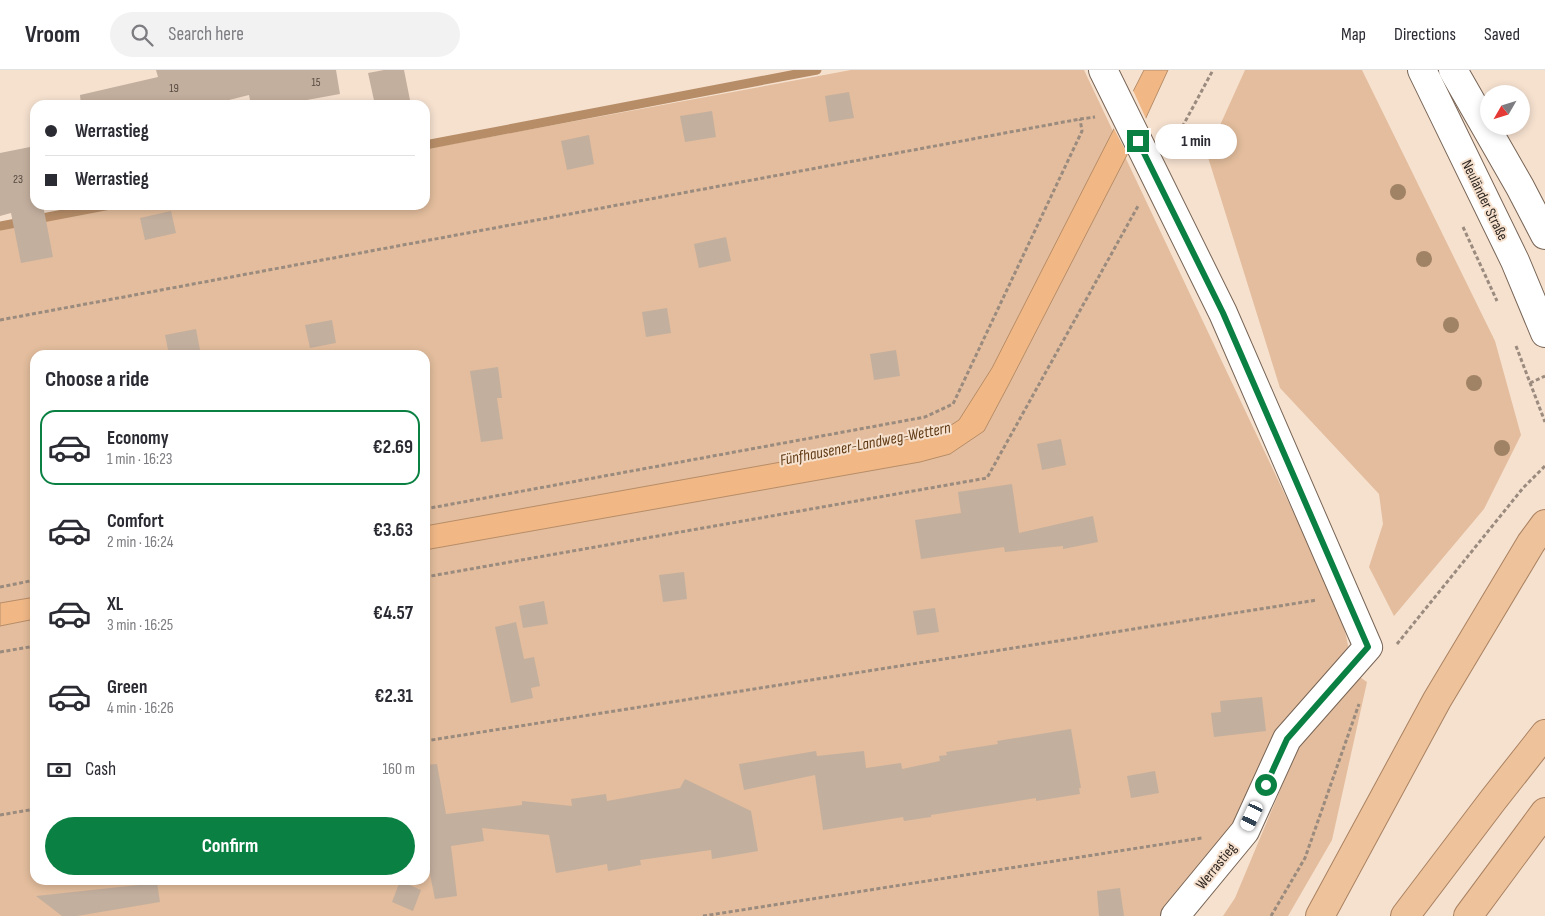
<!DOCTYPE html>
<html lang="en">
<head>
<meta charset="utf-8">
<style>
  body { margin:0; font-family:"Sofia Sans Condensed",sans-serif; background:#f2f2f3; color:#2b2b33; height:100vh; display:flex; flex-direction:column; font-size:19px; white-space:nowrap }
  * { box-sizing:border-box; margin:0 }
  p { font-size:16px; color:#7c7c81 }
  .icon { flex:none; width:28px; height:28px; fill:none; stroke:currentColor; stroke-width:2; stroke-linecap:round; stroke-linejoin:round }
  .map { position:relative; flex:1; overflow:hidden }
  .side { position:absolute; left:30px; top:280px; width:400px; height:535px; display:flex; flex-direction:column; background:#fff; border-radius:15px; box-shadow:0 2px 8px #0003 }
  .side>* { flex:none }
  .top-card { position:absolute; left:30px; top:30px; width:400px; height:110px; border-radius:15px; box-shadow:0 2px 8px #0003; display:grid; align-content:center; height:110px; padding:0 15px; background:#fff }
  .needle { width:32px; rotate:231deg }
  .controls { position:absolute; left:1480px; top:15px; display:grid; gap:10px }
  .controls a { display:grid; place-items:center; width:50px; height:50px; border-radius:50%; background:#fff; box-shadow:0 2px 8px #0003; font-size:25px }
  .end { position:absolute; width:22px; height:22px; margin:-11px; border:6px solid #0b8043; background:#fff; box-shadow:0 0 0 2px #fff }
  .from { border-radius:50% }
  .bubble { position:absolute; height:35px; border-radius:18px; background:#fff; box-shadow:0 2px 8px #0003; font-size:16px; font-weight:700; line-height:35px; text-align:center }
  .car { position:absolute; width:15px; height:30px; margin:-15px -8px; border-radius:6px; box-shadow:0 0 4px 1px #0007; background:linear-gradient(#fff 24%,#345 0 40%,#fff 0 76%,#345 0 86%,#fff 0) }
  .top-card b { display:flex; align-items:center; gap:18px; height:48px; font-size:19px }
  .top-card b+b { border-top:1px solid #e1e1e2 }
  .top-card i { width:12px; height:12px; background:#2b2b33 }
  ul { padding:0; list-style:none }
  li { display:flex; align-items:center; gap:15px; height:75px; margin:0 10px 8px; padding:0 5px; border:2px solid transparent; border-radius:15px }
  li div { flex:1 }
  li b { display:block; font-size:19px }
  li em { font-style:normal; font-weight:700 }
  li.on { border-color:#0b8043 }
  li>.icon { width:45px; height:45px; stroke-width:1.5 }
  h2 { padding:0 15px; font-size:22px; line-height:60px }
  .pay { display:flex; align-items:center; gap:12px; height:55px; padding:0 15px; font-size:19px }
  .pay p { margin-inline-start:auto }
  .primary-button { display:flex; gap:10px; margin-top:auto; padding:10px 15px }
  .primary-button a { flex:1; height:58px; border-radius:30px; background:#0b8043; color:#fff; font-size:20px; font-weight:700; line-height:58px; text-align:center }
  header { display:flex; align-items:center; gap:30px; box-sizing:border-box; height:70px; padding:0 25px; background:#fff; border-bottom:1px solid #e1e1e2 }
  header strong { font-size:24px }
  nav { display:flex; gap:28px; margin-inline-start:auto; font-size:18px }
  .search { width:350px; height:45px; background:#f2f2f3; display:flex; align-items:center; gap:12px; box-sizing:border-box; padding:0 18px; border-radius:28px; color:#7c7c81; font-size:19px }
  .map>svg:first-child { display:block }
  .green { fill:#e3bd9d; fill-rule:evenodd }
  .water { fill:#f1b886; stroke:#b78d68 }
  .pier { fill:#f6e1cf }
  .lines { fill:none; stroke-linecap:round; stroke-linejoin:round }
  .stream { stroke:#b78d68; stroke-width:9 }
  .building { fill:#c3af9e }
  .minor-casing { stroke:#776455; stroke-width:30 }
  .secondary-casing { stroke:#776455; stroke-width:30 }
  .trunk-casing { stroke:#a98261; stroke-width:30 }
  .path { stroke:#9a8b7e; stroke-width:3; stroke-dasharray:4 2.5; stroke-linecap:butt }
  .minor { stroke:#fff; stroke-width:28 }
  .secondary { stroke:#fff; stroke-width:28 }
  .trunk { stroke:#eec29b; stroke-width:28 }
  .tree { fill:#a08265 }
  .route { stroke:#0b8043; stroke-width:6 }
  .labels { text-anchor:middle; stroke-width:4; stroke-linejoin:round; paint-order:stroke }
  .number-label { font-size:12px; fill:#564a42 }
  .street-label { font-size:15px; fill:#312923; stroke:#f6e1cf }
  .water-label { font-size:16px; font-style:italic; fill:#603b15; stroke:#f6e1cf }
</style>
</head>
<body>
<header>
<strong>Vroom</strong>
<div class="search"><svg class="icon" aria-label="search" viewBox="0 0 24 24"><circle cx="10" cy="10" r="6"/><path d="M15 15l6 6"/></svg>Search here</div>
<nav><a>Map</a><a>Directions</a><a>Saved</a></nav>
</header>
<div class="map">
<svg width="1545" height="846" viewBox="0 0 1545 846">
  <rect width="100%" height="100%" fill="#f6e1cf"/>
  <!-- green -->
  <g class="green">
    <path d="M851,0h233l257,543 8,37 -114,175 -72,91h-1163v-688l126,-23h299v-56zM35,285h390v525h-390z"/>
    <polygon points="1245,0 1362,0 1495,271 1521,365 1484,439 1394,546 1369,497 1383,454 1379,424 1280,318 1207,84"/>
    <polygon points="1351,601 1367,612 1332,770 1288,846 1223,846 1235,828 1299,675"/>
  </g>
  <!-- water -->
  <g class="water">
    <polygon points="1144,0 1168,0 1144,52 1009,314 984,361 950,384 920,392 425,480 425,456 937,364 959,350 992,298"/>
    <polygon points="35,527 35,549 0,556 0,533"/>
  </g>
  <!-- pier -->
  <polygon class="pier" points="1132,18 1147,51 1129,87 1113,57"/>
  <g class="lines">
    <!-- stream -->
    <g class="stream">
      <polyline points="425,75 817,0"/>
      <polyline points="0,156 110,135"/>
    </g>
  </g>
  <!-- building -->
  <g class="building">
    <polygon points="156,0 336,0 340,24 279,35 251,35 249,25 209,35 81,35 80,25 158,7"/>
    <polygon points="384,0 404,0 411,35 375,35 368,3"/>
    <polygon points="849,22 854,48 829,52 825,26"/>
    <polygon points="712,41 716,67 685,72 680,46"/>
    <polygon points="589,65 594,94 567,100 561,71"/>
    <polygon points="35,76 35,135 43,135 53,187 21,193 11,143 0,146 0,83"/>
    <polygon points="171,141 176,163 145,170 140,148"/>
    <polygon points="726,167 731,191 699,198 694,174"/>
    <polygon points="667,238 671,263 646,267 642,242"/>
    <polygon points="332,250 336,273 310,278 305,255"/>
    <polygon points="196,259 201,285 169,285 165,265"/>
    <polygon points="896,280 900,306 874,310 870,284"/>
    <polygon points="498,297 502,328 497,328 503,369 481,372 470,301"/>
    <polygon points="1061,369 1066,395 1042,400 1037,374"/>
    <polygon points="1012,414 1019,463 1093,446 1098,472 1063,479 1063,476 1005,482 1004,477 921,489 915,450 961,443 958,422"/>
    <polygon points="684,502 687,529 663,532 659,505"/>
    <polygon points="544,531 548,554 523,558 519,536"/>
    <polygon points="935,538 939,562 917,565 913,541"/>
    <polygon points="516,552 524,589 534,587 540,616 531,618 533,628 511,633 495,557"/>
    <polygon points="1262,627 1266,661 1214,667 1211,643 1221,642 1220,631"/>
    <polygon points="1071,659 1081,718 1079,718 1080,724 1036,731 1036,728 931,745 931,747 904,751 903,747 823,760 815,705 744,720 739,694 816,681 817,686 864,681 866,698 901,693 902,699 940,691 939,686 947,685 946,682 998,674 997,671"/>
    <polygon points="437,694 446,744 522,735 522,731 572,736 571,729 606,724 607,731 680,718 685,709 751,741 758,781 712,789 711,780 640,790 641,795 608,801 607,794 556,803 549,765 482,758 484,771 451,776 457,826 435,829 425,780 425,695"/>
    <polygon points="1155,701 1159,723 1131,728 1127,706"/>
    <polygon points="400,811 421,820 413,841 392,832"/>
    <polygon points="157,813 160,832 77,846 62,846 36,826"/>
    <polygon points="1120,818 1124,846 1099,846 1097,821"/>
  </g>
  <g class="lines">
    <!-- minor casing -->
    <g class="minor-casing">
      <polyline id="minor" points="1103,0 1223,243 1368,577 1287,669 1245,761 1175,846"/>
    </g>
    <!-- secondary casing -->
    <g class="secondary-casing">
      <g id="secondary">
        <polyline points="1422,0 1515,191 1545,263"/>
        <polyline points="1453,0 1520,117 1545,165"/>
      </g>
    </g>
    <!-- trunk casing -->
    <g class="trunk-casing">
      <g id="trunk">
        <polyline points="1320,846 1437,630 1531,473 1545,454"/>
        <polyline points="1405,846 1493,730 1545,664"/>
        <polyline points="1468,846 1545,742"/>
      </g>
    </g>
    <!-- path -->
    <g class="path">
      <polyline points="1173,74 1213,0"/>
      <polyline points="1463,157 1497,231"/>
      <polyline points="0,250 1080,49 1095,47"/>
      <polyline points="1516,276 1545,352"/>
      <polyline points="1530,313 1545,306"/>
      <polyline points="425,439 925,347 953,334 1082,61 1080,49"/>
      <polyline points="425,507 987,408 1138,136"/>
      <polyline points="0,517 35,510"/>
      <polyline points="1397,574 1523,418 1545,396"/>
      <polyline points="0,582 35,576"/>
      <polyline points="425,671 1317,530"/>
      <polyline points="0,745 35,739"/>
      <polyline points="703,846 1202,768"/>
      <polyline points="1271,846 1305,788 1359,634"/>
    </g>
    <!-- minor -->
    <use href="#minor" class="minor"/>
    <!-- secondary -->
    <use href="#secondary" class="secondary"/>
    <!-- trunk -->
    <use href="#trunk" class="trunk"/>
  </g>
  <!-- trees -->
  <g class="tree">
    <circle cx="1398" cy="122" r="8"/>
    <circle cx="1424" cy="189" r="8"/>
    <circle cx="1451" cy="255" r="8"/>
    <circle cx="1474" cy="313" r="8"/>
    <circle cx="1502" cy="378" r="8"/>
  </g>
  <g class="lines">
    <!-- route -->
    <polyline class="route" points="1138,71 1223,243 1368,577 1287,669 1266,715"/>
  </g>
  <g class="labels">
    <!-- number labels -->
    <g class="number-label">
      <text x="316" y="16">15</text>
      <text x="174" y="22">19</text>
      <text x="18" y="113">23</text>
    </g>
    <!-- street labels -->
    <g class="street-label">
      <text transform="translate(1485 130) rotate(64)" y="5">Neuländer Straße</text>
      <text transform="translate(1216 796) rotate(-51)" y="5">Werrastieg</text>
    </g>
    <!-- water labels -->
    <g class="water-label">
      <text transform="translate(865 373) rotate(-11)" y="6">Fünfhausener-Landweg-Wettern</text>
    </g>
  </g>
</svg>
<div class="controls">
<a><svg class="needle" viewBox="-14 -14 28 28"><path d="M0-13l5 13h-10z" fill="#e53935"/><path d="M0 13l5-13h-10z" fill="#7c7c81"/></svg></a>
</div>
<i class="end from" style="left:1266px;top:715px"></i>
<i class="end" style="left:1138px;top:71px"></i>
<div class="bubble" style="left:1155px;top:54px;width:82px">1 min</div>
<i class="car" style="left:1252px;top:746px;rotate:205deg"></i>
<div class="top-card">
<b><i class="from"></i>Werrastieg</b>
<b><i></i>Werrastieg</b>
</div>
<section class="side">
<h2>Choose a ride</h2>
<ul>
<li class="on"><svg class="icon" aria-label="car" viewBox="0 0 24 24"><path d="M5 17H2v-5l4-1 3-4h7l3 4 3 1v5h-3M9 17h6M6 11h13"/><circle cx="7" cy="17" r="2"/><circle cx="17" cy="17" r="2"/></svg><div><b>Economy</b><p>1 min · 16:23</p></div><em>€2.69</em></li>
<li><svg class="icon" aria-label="car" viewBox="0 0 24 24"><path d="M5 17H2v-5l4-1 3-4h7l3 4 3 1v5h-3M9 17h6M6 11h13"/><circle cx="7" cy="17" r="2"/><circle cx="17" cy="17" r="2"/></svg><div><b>Comfort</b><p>2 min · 16:24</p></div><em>€3.63</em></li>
<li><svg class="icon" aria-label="car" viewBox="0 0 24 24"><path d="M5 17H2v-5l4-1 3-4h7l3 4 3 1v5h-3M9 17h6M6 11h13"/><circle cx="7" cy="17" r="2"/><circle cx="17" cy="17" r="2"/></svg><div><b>XL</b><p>3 min · 16:25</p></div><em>€4.57</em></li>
<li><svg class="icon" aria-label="car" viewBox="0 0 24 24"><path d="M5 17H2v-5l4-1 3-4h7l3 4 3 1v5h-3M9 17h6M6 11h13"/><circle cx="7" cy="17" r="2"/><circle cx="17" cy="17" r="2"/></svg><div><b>Green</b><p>4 min · 16:26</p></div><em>€2.31</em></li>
</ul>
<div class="pay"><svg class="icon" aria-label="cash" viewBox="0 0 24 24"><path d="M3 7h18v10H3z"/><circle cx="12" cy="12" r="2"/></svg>Cash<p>160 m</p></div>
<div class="primary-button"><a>Confirm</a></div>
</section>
</div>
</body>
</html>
